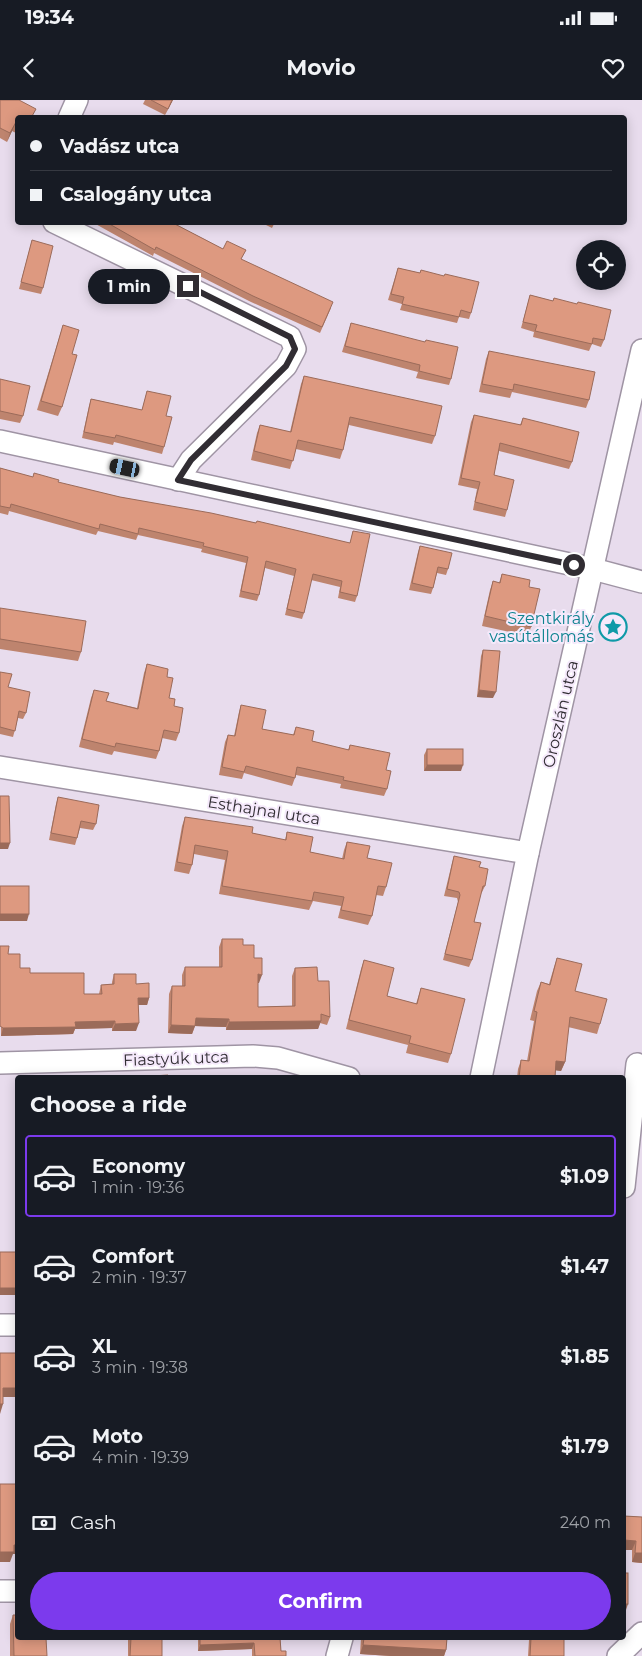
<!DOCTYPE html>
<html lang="en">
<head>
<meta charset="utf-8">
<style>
  body { margin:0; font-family:Montserrat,sans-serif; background:#242831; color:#f1f3f6; height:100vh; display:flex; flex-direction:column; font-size:19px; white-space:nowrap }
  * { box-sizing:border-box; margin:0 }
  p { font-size:16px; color:#9ea1a6 }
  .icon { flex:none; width:28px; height:28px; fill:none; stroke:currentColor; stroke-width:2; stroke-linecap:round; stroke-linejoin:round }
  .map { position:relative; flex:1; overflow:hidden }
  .side { position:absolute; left:15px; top:975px; width:611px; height:565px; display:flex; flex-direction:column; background:#171b24; border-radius:5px; box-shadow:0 2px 12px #0003 }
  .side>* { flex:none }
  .guide { position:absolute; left:15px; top:15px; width:612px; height:110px; border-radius:5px; box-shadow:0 2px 12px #0003; display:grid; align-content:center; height:110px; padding:0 15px; background:#171b24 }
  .controls { position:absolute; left:576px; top:140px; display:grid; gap:10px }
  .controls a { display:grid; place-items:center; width:50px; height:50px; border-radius:50%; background:#171b24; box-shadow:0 2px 12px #0003; font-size:25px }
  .end { position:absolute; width:22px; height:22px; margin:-11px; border:6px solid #312d33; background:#fff; box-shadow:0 0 0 2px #fff }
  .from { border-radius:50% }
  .bubble { position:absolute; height:35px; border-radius:18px; background:#171b24; box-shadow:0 2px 12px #0003; font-size:16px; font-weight:700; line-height:35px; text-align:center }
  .car { position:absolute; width:15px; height:30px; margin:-15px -8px; border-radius:6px; box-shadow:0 0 4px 1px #0007; background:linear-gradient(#222 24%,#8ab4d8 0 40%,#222 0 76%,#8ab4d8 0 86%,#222 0) }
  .guide b { display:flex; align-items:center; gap:18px; height:48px; font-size:19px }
  .guide b+b { border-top:1px solid #363941 }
  .guide i { width:12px; height:12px; background:#f1f3f6 }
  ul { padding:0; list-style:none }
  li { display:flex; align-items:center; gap:15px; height:82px; margin:0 10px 8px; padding:0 5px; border:2px solid transparent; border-radius:5px }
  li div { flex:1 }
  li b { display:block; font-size:19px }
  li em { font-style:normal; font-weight:700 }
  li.selected { border-color:#7c3aed }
  li>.icon { width:45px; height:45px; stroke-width:1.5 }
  h2 { padding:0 15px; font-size:22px; line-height:60px }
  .pay { display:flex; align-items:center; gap:12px; height:55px; padding:0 15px; font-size:19px }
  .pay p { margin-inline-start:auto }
  .button { display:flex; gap:10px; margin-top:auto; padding:10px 15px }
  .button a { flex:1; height:58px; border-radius:30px; background:#7c3aed; color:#fff; font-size:20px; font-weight:700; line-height:58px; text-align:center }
  .status { display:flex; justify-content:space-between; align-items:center; height:35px; padding:0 25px; background:#171b24; direction:ltr }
  .status svg { height:14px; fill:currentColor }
  header { display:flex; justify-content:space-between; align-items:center; height:65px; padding:0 15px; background:#171b24; font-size:22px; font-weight:700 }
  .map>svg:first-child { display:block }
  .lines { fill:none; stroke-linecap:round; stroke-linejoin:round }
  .minor-casing { stroke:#9f94a4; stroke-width:24 }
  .minor { stroke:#fff; stroke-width:21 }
  .wall { fill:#be846e }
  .shaded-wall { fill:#9b6b5a }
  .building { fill:#dd9980; stroke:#9b6b5a }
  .route { stroke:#312d33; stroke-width:6 }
  .labels { text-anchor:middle; stroke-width:4; stroke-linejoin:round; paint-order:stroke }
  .culture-label { font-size:16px; fill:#0d838f; stroke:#f5e9fb; text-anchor:end }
  .street-label { font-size:16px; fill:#312d33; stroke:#f5e9fb }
</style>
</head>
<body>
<div class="status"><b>19:34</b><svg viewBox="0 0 49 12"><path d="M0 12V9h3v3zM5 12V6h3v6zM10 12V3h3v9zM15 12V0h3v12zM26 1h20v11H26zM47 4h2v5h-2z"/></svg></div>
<header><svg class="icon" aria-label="back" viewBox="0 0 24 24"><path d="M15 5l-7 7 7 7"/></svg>Movio<svg class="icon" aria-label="heart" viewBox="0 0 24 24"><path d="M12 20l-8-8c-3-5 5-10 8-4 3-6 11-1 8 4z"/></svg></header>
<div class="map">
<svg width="642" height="1556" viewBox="0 0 642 1556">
  <rect width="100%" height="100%" fill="#e8dced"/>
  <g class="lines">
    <!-- minor casing -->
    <g class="minor-casing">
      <g id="minor">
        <polyline points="69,18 77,0"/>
        <polyline points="54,122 290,237 295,249 286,266 191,360 178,380"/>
        <polyline points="0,341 593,469 642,482"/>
        <polyline points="0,667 528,753"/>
        <polyline points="0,963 253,956 278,958 349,978"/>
        <polyline points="481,978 528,753 642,250"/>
        <polyline points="624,1087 637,964"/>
        <polyline points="0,1225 18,1225"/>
        <polyline points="0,1491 18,1491"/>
        <polyline points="337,1556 342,1538"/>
        <polyline points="618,1556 642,1533"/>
      </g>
    </g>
    <!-- minor -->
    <use href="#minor" class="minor"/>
  </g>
  <!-- wall -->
  <g class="wall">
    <polygon points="0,0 18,18 18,34 12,31 7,42 0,38"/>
    <polygon points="145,0 173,0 165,15 143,4"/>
    <polygon points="92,122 171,122 223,149 246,150 241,159 331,208 320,233 251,202 154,153 153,156"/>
    <polygon points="260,122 275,122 272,128"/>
    <polygon points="32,140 43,188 41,194 19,189"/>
    <polygon points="398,168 420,173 421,170 471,213 469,219 459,217 457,223 400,210 402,204 388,200"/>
    <polygon points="530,195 553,201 554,198 604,240 601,247 592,244 589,251 533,237 534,232 521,228"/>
    <polygon points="351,223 451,279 449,285 416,278 418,272 342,252"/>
    <polygon points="63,225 72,254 62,307 58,316 37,310"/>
    <polygon points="489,251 589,300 586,308 512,292 510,298 479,292 486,259"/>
    <polygon points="304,276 435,336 432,344 349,325 343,350 340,359 296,349 290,369 251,360 257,333 260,325 290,332 301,284"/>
    <polygon points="0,279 23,316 20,323 0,319"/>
    <polygon points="147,291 166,316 164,347 162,354 114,342 113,345 82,338 89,306 91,299 142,310"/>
    <polygon points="474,315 520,325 523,318 572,362 569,369 499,351 494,375 507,410 505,417 473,410 477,389 458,385 471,322"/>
    <polygon points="0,368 32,377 120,397 256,423 350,443 353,431 357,496 355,502 338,498 340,487 311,480 304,513 302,519 285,515 294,476 265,468 259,495 257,501 239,497 246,463 201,452 202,449 138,435 136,440 98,431 96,435 9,411 8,415 0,413"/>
    <polygon points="420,446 448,469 446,475 437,473 433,488 431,494 409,490 418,452"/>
    <polygon points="502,474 529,487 531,527 528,536 482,526 490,490 493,481 499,483"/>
    <polygon points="0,508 81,552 78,561 0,549"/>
    <polygon points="483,550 493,598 477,597 481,556"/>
    <polygon points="147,564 167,577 169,598 174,606 179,633 176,641 162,638 159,651 156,659 114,651 112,655 79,647 91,598 94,590 106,601 137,608 144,573"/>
    <polygon points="0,572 8,587 26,613 23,619 18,618 13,637 0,634"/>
    <polygon points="241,605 262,629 293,635 296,627 312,641 348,650 350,645 386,670 387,689 384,696 340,688 341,684 296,675 292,686 244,673 242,679 219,675 225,642 228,635 234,636 239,612"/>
    <polygon points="427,649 461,671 424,671 424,655"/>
    <polygon points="58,697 96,724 93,730 80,728 75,745 49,740 56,704"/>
    <polygon points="185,717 252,733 285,740 287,732 310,752 342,759 344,750 347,742 367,758 386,787 383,796 376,795 372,816 368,825 338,818 341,806 313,801 309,810 219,794 225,760 194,754 192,765 189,774 174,771 182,726"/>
    <polygon points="454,756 479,767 485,786 482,792 481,792 474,822 472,860 469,867 443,860 458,802 457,798 444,796 452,763"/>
    <polygon points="222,839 243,845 254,858 259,883 258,883 258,907 292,906 292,876 295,868 318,881 330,917 327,925 320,923 318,929 226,930 226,927 195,926 192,934 168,933 169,894 172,886 182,886 182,875 185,867 219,867 219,847"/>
    <polygon points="0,846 8,854 20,868 30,873 84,894 99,894 101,885 112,884 112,882 114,874 136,884 149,898 147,905 138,905 136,931 112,931 112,928 75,929 73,934 1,936"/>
    <polygon points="557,858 575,891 600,924 597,934 568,927 565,962 561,971 555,970 555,978 517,978 518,969 521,960 527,961 534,921 530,920 537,891 541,882 549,884 554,867"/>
    <polygon points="364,860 387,896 416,904 421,888 451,954 448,963 406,953 408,945 346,929 361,869"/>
    <polygon points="624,1416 642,1417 642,1463 632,1462 632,1450 624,1450"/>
    <polygon points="13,1515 47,1556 10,1556 10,1524"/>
    <rect x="128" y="1538" width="34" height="18"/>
    <polygon points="198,1538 280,1538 281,1551 286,1556 252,1556 252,1549 198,1551"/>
    <polygon points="361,1538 447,1538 446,1550 444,1556 391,1556 360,1554"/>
    <polygon points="530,1538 564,1538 564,1556 528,1556 529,1540"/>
  </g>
  <!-- shaded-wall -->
  <g class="shaded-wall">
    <polygon points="172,0 173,0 165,15 168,9"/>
    <polygon points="16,22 12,31 7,42 10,33"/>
    <polygon points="479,590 496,592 493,598 477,597"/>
    <polygon points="427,665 463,665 461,671 424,671"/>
    <polygon points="0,743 10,743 8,749 0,749"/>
    <polygon points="0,814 29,814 27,821 0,821"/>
    <polygon points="258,874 262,875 259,883 255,883"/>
    <polygon points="138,898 149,898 147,905 136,905"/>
    <polygon points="196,918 229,919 226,927 193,926"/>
    <polygon points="115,921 112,928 75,929 73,934 1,936 3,928 75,922"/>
    <polygon points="321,921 318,929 226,930 229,922"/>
    <polygon points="139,923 136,931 112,931 115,924"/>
    <polygon points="171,925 195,926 192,934 168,933"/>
    <polygon points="556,961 565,962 561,971 553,970"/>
    <rect x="0" y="1188" width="18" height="7"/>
    <polygon points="3,1288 18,1288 18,1297 0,1297"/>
    <polygon points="0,1304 3,1304 0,1314"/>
    <polygon points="624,1440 636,1441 632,1450 624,1450"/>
    <polygon points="14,1445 18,1445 18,1454 13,1454 10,1462 0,1462 0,1452"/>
    <polygon points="635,1453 642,1453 642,1463 632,1462"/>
    <polygon points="624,1504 628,1504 626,1510 624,1510"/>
    <polygon points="254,1543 252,1549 198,1551 200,1545"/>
    <polygon points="363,1545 446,1550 444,1556 391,1556 360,1554"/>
  </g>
  <!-- building -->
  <g class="building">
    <polygon points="0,0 19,0 36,9 31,18 18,18 18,23 16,22 10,33 0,28"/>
    <polygon points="151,0 172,0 168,9"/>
    <polygon points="106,122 171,122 223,149 227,141 246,150 241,159 333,202 322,227 253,196 156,147 155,150"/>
    <polygon points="32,140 53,146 43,188 21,182"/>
    <polygon points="398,168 420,173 421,170 444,176 445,174 479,182 471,213 461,210 459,217 402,204 404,197 391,194"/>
    <polygon points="530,195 553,201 554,198 577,204 578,202 611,210 604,240 593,238 592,244 535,231 537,225 523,222"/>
    <polygon points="351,223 425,242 426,240 458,247 451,279 419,271 420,265 345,246"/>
    <polygon points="63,225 79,230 72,254 77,255 62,307 41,301"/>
    <polygon points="489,251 595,272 589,300 514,284 513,290 482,284"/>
    <polygon points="304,276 442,306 435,336 350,317 343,350 298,340 293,361 254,351 260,325 291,332"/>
    <polygon points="0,279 30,286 23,316 0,311"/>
    <polygon points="147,291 171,296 166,316 172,317 164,347 116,335 115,338 84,332 91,299 142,310"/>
    <polygon points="474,315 521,325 523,318 579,332 572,362 500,343 494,375 514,380 507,410 475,402 480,382 461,378"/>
    <polygon points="0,368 33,377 34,373 59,380 58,382 120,397 211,413 256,423 257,421 350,443 353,431 370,434 357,496 340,492 342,481 313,474 304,513 287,509 296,469 266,461 259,495 241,491 248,457 203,446 204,443 139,428 138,434 100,424 99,429 11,404 10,408 0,406"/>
    <polygon points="420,446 452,453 448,469 438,467 433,488 412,483"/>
    <polygon points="502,474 530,480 529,487 540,489 531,527 485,516 493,481 500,483"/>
    <polygon points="0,508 86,521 81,552 0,539"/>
    <polygon points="483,550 500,551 496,592 479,590"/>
    <polygon points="147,564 168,569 167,577 173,578 169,598 175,599 174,606 183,608 179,633 164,630 159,651 116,643 115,647 82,639 94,590 109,593 106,601 138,609"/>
    <polygon points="0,572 12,574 8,587 30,592 26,613 19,611 15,631 0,627"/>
    <polygon points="241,605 266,610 262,629 294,635 296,627 314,631 312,641 349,650 350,645 390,653 386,670 391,671 387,689 343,680 344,677 297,667 295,678 246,666 244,672 222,667 228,635 235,636"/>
    <rect x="427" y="649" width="36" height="16"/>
    <polygon points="0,696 9,696 10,743 0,743"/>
    <polygon points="58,697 99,705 96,724 81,721 77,738 51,733"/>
    <polygon points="185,717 253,727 252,733 286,740 287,732 313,737 310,752 344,759 347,742 370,746 367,758 392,763 386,787 378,786 372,816 341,810 344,797 314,792 312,801 222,786 228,751 195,745 192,765 177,762"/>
    <polygon points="454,756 481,762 479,767 488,769 485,786 483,786 474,822 481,823 472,860 445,854 460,795 459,792 447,789"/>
    <rect x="0" y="786" width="29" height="28"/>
    <polygon points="222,839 243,839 243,845 254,845 254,858 262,858 262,875 258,874 258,907 295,906 295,868 317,867 318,881 329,881 330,917 321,914 321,921 229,922 229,919 196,918 195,926 171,925 172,886 185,886 185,867 222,867"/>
    <polygon points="0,846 9,846 8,854 20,854 20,868 30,868 30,873 84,873 84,894 102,894 101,885 114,884 114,874 136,874 136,884 149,883 149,898 138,898 139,923 115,924 115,921 75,922 76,927 3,928 0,926"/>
    <polygon points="557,858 582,864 575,891 607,899 600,924 570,917 565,962 556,961 555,978 519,978 521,960 529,961 537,912 534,911 541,882 550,885"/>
    <polygon points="364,860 394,868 387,896 417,904 421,888 465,899 451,954 409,943 411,936 349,920"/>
    <polygon points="168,975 168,978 152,978 152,976"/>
    <rect x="0" y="1152" width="18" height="36"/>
    <polygon points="0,1253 18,1253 18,1288 3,1288 3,1304 0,1304"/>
    <polygon points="0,1384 18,1384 18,1445 14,1445 14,1452 0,1452"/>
    <polygon points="624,1416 642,1417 642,1453 635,1453 636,1441 624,1440"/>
    <rect x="624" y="1473" width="4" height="31"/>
    <polygon points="13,1515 18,1515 18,1538 46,1538 47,1556 14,1556"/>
    <polygon points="131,1538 162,1538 162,1556 130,1556"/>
    <polygon points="200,1538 280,1538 281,1551 286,1551 286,1556 255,1556 254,1543 200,1545"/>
    <polygon points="364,1538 447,1538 446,1550 363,1545"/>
    <polygon points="531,1538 564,1538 564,1556 530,1556"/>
  </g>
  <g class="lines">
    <!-- route -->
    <polyline class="route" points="188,186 290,237 295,249 286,266 191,360 178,380 574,465"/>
  </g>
  <!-- icons -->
  <defs>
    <g id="sight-ring" transform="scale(1.4375)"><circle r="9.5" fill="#f5e9fb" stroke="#0f9aa8" stroke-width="1.5"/><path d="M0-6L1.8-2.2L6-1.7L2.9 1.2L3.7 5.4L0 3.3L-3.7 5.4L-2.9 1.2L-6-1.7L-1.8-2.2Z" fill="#0f9aa8"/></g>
  </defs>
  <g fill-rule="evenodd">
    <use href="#sight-ring" x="613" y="527"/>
  </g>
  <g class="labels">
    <!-- culture labels -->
    <g class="culture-label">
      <text x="594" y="524">Szentkirály<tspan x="594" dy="18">vasútállomás</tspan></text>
    </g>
    <!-- street labels -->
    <g class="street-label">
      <text transform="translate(560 614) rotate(-77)" y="6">Oroszlán utca</text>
      <text transform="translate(264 710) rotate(9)" y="6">Esthajnal utca</text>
      <text transform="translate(176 958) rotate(-2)" y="6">Fiastyúk utca</text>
    </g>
  </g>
</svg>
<div class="controls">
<a><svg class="icon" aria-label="locate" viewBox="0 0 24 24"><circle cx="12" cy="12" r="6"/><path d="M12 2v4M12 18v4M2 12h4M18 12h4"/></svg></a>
</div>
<i class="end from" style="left:574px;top:465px"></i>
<i class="end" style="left:188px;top:186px"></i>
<div class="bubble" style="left:88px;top:169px;width:82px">1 min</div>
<i class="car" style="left:125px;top:368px;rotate:282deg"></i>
<div class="guide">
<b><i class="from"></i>Vadász utca</b>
<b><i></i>Csalogány utca</b>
</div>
<section class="side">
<h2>Choose a ride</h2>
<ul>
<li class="selected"><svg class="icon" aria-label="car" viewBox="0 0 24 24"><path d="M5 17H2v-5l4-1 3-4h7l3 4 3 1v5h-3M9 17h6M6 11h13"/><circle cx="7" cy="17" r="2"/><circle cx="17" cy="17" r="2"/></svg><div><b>Economy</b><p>1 min · 19:36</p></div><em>$1.09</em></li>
<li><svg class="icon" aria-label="car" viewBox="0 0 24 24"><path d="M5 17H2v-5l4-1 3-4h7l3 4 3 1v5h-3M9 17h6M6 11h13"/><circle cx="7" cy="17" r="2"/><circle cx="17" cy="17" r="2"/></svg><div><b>Comfort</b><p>2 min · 19:37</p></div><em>$1.47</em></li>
<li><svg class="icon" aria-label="car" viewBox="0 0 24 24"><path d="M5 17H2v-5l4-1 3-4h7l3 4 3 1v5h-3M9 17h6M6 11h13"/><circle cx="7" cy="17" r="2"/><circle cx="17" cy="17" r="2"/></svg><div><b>XL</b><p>3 min · 19:38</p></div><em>$1.85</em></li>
<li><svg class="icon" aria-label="car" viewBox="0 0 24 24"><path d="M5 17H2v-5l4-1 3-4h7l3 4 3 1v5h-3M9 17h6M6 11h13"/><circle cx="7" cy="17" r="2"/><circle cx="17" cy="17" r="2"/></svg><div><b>Moto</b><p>4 min · 19:39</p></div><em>$1.79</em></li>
</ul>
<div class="pay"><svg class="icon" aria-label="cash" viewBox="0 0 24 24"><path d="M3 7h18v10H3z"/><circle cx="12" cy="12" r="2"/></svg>Cash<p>240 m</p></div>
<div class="button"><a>Confirm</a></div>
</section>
</div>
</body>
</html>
